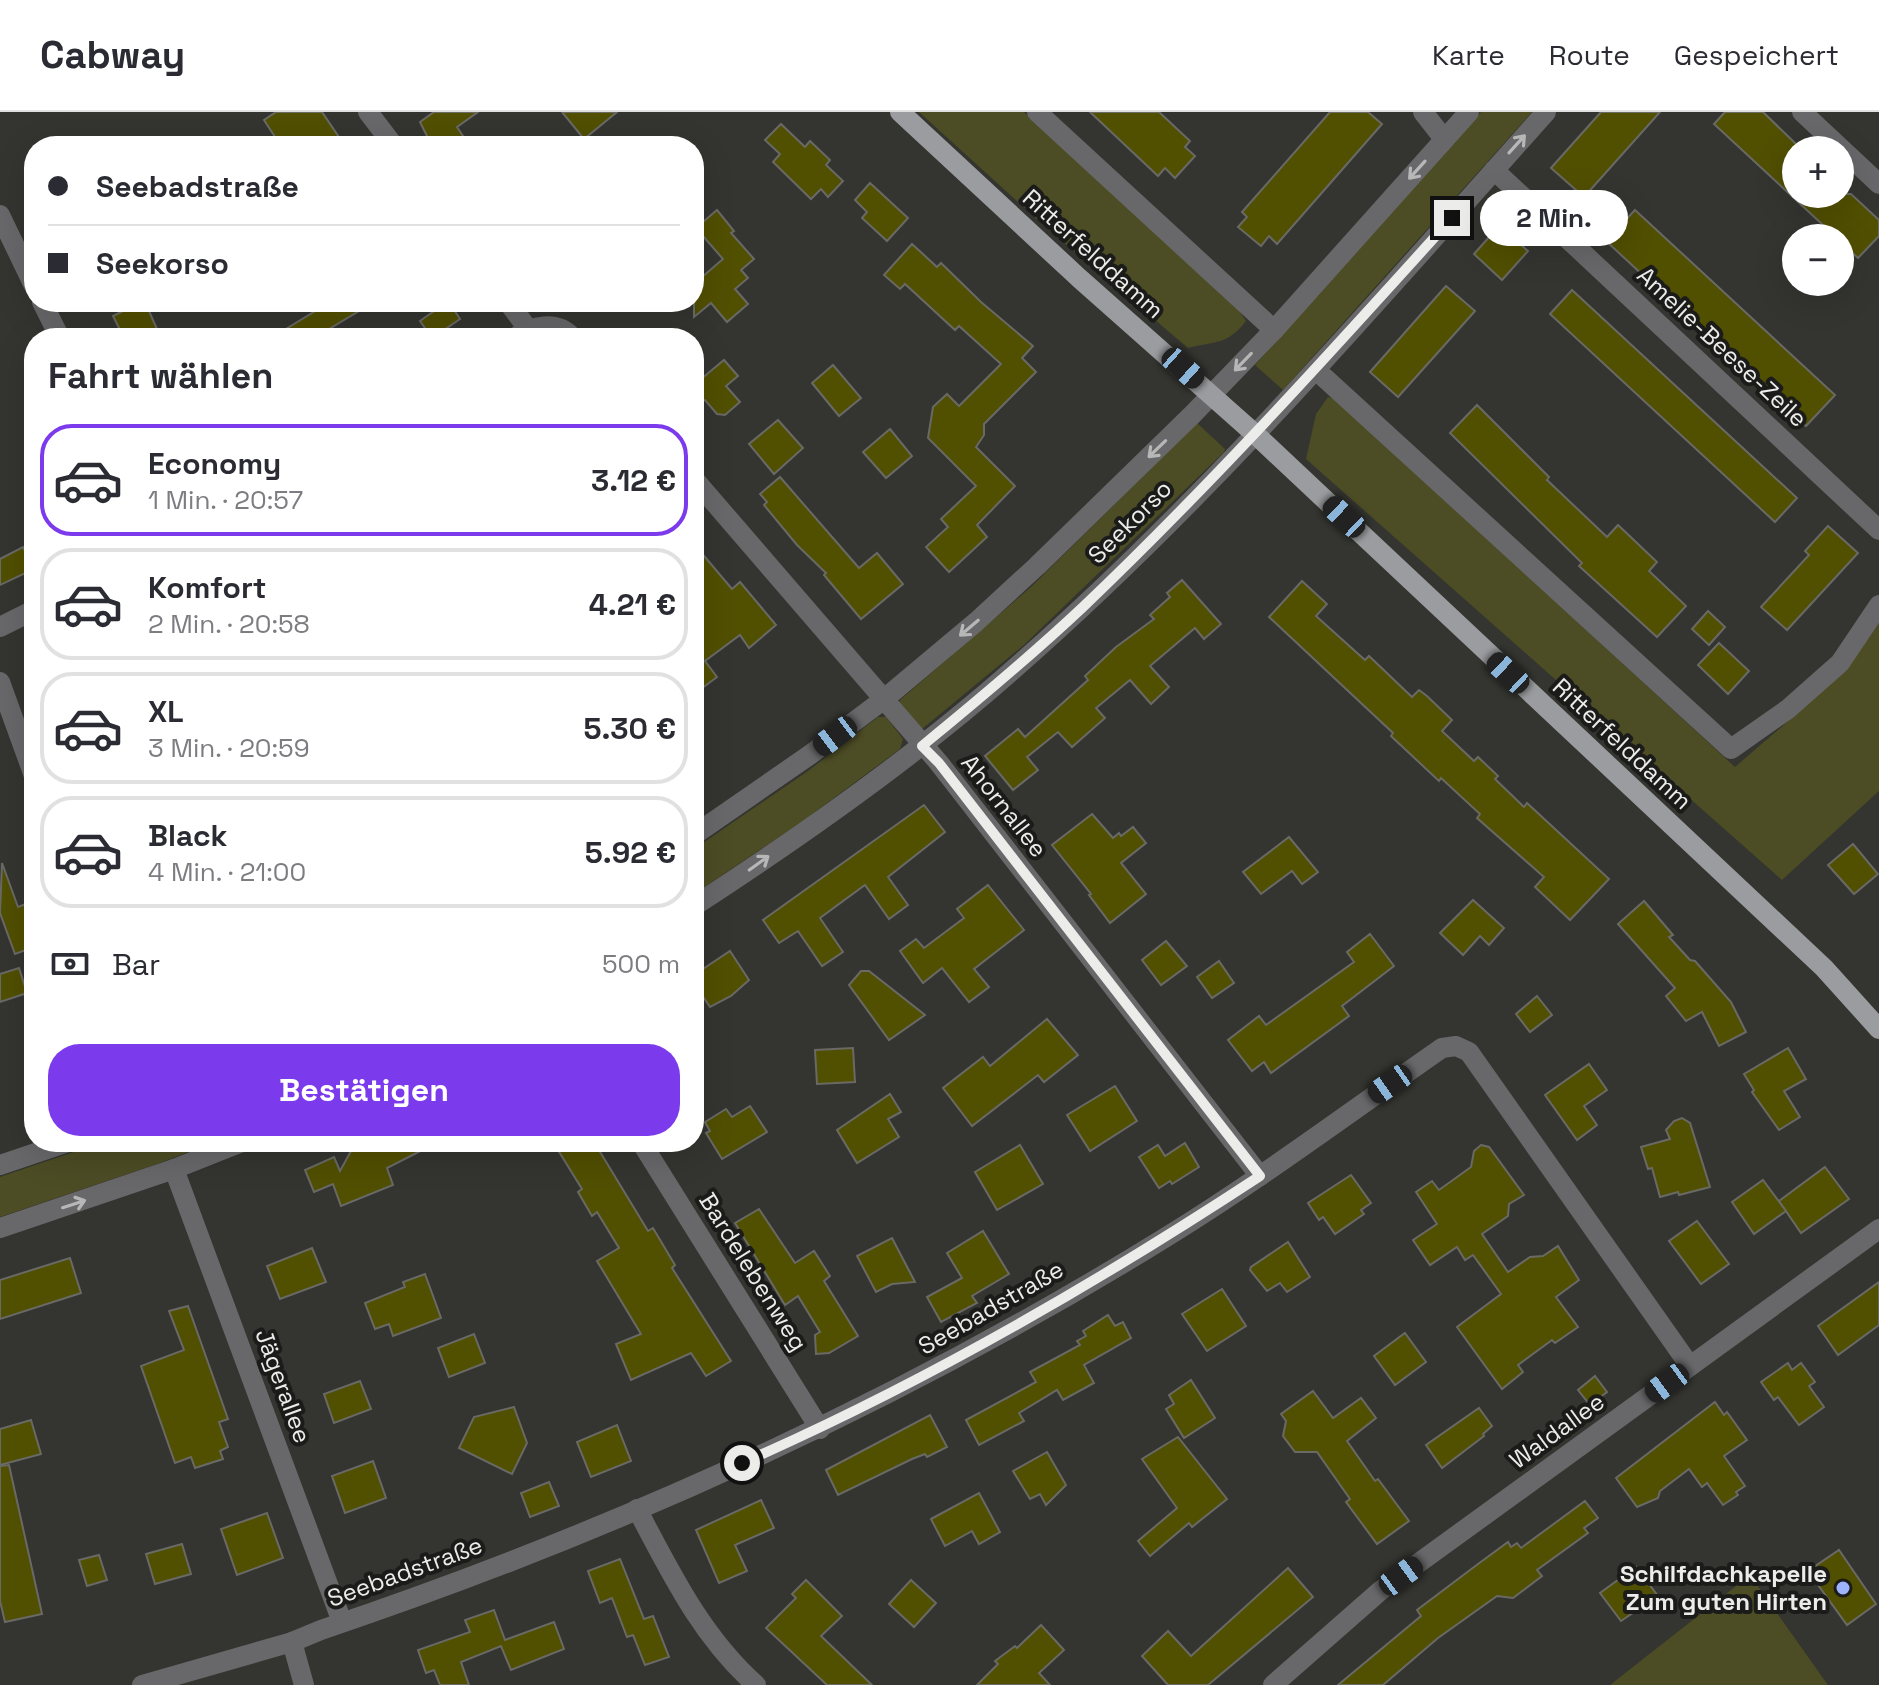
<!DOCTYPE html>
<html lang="de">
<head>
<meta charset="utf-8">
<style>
  body { margin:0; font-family:"Space Grotesk",sans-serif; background:#f7f7f7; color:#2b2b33; height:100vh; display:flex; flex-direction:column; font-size:30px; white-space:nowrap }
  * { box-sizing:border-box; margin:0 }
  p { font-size:26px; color:#7c7c81 }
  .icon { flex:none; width:44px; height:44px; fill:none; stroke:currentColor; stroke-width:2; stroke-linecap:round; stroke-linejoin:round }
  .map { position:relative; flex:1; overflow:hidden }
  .drawer { position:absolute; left:24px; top:216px; width:680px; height:824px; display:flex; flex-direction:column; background:#fff; border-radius:32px; box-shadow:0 8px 32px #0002 }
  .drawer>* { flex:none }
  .banner { position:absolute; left:24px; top:24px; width:680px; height:176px; border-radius:32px; box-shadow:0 8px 32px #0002; display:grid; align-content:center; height:176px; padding:0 24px; background:#fff }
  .fabs { position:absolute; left:1782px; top:24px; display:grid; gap:16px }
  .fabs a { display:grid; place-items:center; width:72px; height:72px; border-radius:50%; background:#fff; box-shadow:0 8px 32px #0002; font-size:40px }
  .end { position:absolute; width:36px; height:36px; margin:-18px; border:10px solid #ececea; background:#111; box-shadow:0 0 0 4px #111 }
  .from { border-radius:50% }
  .bubble { position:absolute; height:56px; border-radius:28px; background:#fff; box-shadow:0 8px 32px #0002; font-size:26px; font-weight:600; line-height:56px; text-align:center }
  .car { position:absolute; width:24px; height:48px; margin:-24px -12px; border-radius:10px; box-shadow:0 0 6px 2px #0007; background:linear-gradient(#222 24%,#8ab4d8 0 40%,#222 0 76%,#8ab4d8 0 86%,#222 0) }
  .banner b { display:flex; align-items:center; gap:28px; height:76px; font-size:30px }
  .banner b+b { border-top:2px solid #e1e1e2 }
  .banner i { width:20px; height:20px; background:#2b2b33 }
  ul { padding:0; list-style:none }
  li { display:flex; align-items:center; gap:24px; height:112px; margin:0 16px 12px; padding:0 8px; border:4px solid #e1e1e2; border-radius:32px }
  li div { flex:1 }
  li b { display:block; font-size:30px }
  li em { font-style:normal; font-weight:600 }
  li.selected { border-color:#7c3aed }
  li>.icon { width:72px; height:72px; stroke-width:1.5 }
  h2 { padding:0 24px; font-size:36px; line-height:96px }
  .pay { display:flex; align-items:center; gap:20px; height:88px; padding:0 24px; font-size:30px }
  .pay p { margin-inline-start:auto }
  .primary-button { display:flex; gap:16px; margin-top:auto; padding:16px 24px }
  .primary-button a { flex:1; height:92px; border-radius:32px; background:#7c3aed; color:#fff; font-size:32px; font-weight:600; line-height:92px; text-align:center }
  header { display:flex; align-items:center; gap:48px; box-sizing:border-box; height:112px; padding:0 40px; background:#fff; border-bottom:2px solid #e1e1e2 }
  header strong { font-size:38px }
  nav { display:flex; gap:44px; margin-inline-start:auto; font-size:28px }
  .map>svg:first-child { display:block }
  .green { fill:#4c4c25 }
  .building { fill:#514f00; stroke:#696965; stroke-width:2 }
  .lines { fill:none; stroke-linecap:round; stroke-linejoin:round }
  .minor { stroke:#68686a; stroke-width:20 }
  .major { stroke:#9b9c9f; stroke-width:20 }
  .oneway { stroke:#b7b7b7 }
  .route { stroke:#ececea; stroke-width:10 }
  .poi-dot { fill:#9db4fd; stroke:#1b1b1a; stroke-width:3 }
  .labels { text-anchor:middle; stroke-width:8; stroke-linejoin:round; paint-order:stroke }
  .street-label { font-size:24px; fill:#ececea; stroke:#1b1b1a }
  .poi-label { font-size:24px; font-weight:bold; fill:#ececea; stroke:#1b1b1a; text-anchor:end }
</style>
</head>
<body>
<header>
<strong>Cabway</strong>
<nav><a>Karte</a><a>Route</a><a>Gespeichert</a></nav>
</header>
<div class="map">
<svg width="1879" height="1573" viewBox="0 0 1879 1573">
  <rect width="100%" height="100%" fill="#343430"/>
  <!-- green -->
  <g class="green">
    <path d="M919,0h105l214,197 8,12c-18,24 -31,20 -58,27l-147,-125z"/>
    <polygon points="1481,0 1532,0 1283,278 1255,253"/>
    <path d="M1328,285l7,2 400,368c51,-45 106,-86 144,-144v168l-97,89 -476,-421 10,-45z"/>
    <polygon points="1197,311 1225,337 1224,340 1025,532 922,617 899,593 900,588 1031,475"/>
    <polygon points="878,605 886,605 903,627 900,637 800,711 694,782 694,737 808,659"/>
    <polygon points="103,1030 214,1030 157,1052 0,1105 0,1065"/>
    <polygon points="1750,1463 1828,1573 1610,1573"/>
  </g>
  <!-- building -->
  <g class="building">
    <polygon points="276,0 322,0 345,34 281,34 264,8"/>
    <polygon points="434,0 478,0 457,15 463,24 449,34 432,34 420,10"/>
    <polygon points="562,0 617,0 584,27"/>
    <polygon points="1090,0 1159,0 1190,29 1185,35 1195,44 1175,66 1165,56 1158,64"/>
    <polygon points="1330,0 1368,0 1382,12 1277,132 1269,124 1261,134 1238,115 1247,105 1242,100"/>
    <polygon points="1601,0 1660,0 1584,85 1551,56"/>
    <polygon points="1725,0 1763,0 1796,32 1796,82 1851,82 1879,108 1879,124 1858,146 1840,129 1840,126 1837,126 1714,12"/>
    <polygon points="781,12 805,35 810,29 830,48 826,53 843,69 828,85 821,77 811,87 773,50 780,42 765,28"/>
    <polygon points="870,71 908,106 887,129 862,106 867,100 855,88"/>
    <polygon points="717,98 734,119 731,121 754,147 741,158 748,166 735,177 748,192 727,210 711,191 694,205 694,172 723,147 696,116"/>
    <polygon points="1635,98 1835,283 1806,314 1606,129"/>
    <polygon points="1499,114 1528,139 1502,168 1474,142"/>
    <polygon points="912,132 937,155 941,151 981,190 1033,234 1022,246 1036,260 984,312 984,323 976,335 1015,374 977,413 987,425 949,460 926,435 948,415 941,407 976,374 928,326 933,295 947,282 959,294 1001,252 959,214 955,218 905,172 900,177 884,163"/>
    <polygon points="1446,174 1475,199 1398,285 1370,260"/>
    <polygon points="1572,178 1797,386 1775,410 1550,202"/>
    <polygon points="141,190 145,190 161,226 124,226 113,204"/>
    <polygon points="312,190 374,190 314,226 271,226 317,198"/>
    <polygon points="447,190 449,190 460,207 432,226 420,209"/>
    <polygon points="724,248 738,264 726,274 740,290 725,303 717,302 705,288 694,290 694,273"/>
    <polygon points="833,253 861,286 839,304 812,271"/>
    <polygon points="1477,293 1549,365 1547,368 1607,425 1618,413 1657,450 1649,459 1686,494 1657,525 1579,454 1582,451 1450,321"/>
    <polygon points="778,308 803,336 774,362 749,332"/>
    <polygon points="890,317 912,344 886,366 863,340"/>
    <polygon points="780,365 859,456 877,441 903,472 861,507 824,463 826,461 797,433 764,393 767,390 760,382"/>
    <polygon points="1828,414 1858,441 1787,518 1761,495 1809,443 1805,439"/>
    <polygon points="694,432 732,477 740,470 776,513 749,536 740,523 705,549 717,565 694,582"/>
    <polygon points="23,435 34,457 0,473 0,447"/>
    <polygon points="1182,468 1221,512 1204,527 1195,516 1150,554 1169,575 1151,592 1130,568 1096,596 1105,606 1072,635 1058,620 1027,645 1038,658 1013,678 985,644 1018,617 1025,625 1088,568 1085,564 1116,535 1154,507 1150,503 1170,485 1167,481"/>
    <polygon points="1302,469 1327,492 1316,504 1365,548 1369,544 1412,585 1419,578 1427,584 1452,608 1442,619 1474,649 1478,645 1498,664 1495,667 1524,695 1527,691 1609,767 1570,808 1535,775 1544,765 1477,706 1480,702 1441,666 1439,669 1391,624 1393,621 1269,505"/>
    <polygon points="1708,499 1725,515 1709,533 1692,517"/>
    <polygon points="1719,531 1749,559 1728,582 1698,553"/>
    <polygon points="924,693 945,720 888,765 908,793 889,807 865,773 820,806 843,840 822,854 798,819 779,831 763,808"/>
    <polygon points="1092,702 1113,726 1119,721 1121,724 1133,715 1146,731 1121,751 1146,782 1110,811 1089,783 1091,782 1052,733"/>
    <polygon points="1289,725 1318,760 1302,772 1292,759 1261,782 1243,760"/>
    <polygon points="1853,732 1878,762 1854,782 1828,753"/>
    <polygon points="2,751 18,795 34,789 34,835 15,842 0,801"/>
    <polygon points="988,773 1024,818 974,857 989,875 969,890 942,856 923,871 900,839 916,827 924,836 964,806 957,797"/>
    <polygon points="1473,788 1504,816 1489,833 1480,824 1463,843 1440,821"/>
    <polygon points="1644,789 1673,823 1669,825 1690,848 1695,849 1731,890 1746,920 1719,934 1702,900 1686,909 1666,884 1675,876 1618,812"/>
    <polygon points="1370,822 1394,854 1342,894 1349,904 1271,961 1264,950 1252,959 1228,928 1259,904 1266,913 1354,850 1347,840"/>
    <polygon points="1166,829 1187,854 1161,873 1142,848"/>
    <polygon points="730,839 749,868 731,884 710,895 694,871 694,863"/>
    <polygon points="1219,849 1234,871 1212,886 1197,865"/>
    <polygon points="19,856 27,881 0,890 0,862"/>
    <polygon points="861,859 869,859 925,903 889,928 849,873"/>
    <polygon points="1537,884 1552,903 1530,920 1516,902"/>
    <polygon points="1047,907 1078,943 1044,970 1038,963 972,1014 943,976 983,945 990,954"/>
    <polygon points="853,936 855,970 817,972 815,938"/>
    <polygon points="1788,936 1806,967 1784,979 1800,1005 1779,1018 1752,980 1754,978 1744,962"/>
    <polygon points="1589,952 1607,978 1584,994 1597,1013 1577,1028 1545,983"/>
    <polygon points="1115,974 1137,1009 1090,1039 1067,1003"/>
    <polygon points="890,982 901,1000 888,1007 899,1025 857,1051 837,1018"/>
    <polygon points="750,994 767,1020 722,1047 706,1021 710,1019 705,1010 726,997 732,1005"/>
    <polygon points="1682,1006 1690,1011 1710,1075 1679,1083 1678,1080 1660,1085 1652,1056 1648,1057 1641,1035 1670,1027 1666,1018 1674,1009"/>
    <polygon points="373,1030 438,1030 387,1056 393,1073 341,1094 333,1072 314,1080 305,1058 334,1045 340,1059 351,1039"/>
    <polygon points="553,1030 594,1030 648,1119 653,1116 675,1153 672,1156 731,1249 706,1264 691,1241 631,1268 616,1232 641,1222 597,1149 619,1136 597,1100 592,1104 578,1080 582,1077"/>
    <polygon points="1185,1031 1199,1055 1172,1072 1170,1069 1159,1076 1139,1045 1158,1033 1165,1044"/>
    <polygon points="1020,1033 1043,1072 997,1098 975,1060"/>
    <polygon points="1481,1033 1489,1035 1524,1083 1509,1092 1508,1104 1482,1122 1508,1160 1530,1145 1543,1144 1558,1134 1579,1168 1556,1185 1578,1215 1555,1231 1552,1228 1518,1253 1523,1260 1502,1277 1457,1215 1501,1182 1473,1143 1465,1148 1457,1135 1430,1153 1413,1128 1437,1112 1416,1080 1432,1069 1439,1078 1471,1055 1474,1039"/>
    <polygon points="1825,1055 1849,1087 1801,1121 1779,1089"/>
    <polygon points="1351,1063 1371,1091 1361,1098 1364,1102 1335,1122 1323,1105 1319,1108 1308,1091"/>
    <polygon points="1763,1068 1786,1099 1754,1122 1732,1090"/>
    <polygon points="759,1097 795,1151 814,1139 830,1164 824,1169 858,1224 829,1241 816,1242 815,1223 820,1220 798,1184 785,1193 735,1111"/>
    <polygon points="1697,1109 1729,1152 1701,1172 1669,1129"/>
    <polygon points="983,1119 1009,1162 972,1184 977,1191 941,1210 927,1185 962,1166 947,1141"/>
    <polygon points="892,1126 915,1170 892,1172 876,1180 857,1144"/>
    <polygon points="1288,1130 1310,1165 1287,1180 1280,1171 1267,1179 1250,1158 1251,1155"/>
    <polygon points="312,1136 326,1170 280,1187 267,1154"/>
    <polygon points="70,1146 81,1181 0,1207 0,1168"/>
    <polygon points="425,1162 441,1206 393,1224 389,1212 375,1217 365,1191 405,1175 403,1170"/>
    <polygon points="1879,1170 1879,1213 1838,1243 1818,1214"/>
    <polygon points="1222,1177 1246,1214 1207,1239 1182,1202"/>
    <polygon points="188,1194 228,1307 219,1310 228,1335 220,1339 223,1347 195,1356 191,1345 175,1351 141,1254 184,1238 169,1199"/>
    <polygon points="1108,1203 1115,1214 1123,1210 1131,1226 1084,1253 1094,1271 1063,1288 1057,1278 1019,1301 1024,1309 979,1333 966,1308 1036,1270 1030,1260 1080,1233 1077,1229 1086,1224 1083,1219"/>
    <polygon points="1405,1221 1426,1250 1395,1273 1374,1244"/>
    <polygon points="474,1222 485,1251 449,1265 438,1236"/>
    <polygon points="1788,1251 1792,1258 1801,1251 1815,1270 1809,1274 1824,1295 1799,1313 1778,1285 1774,1288 1761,1270"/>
    <polygon points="1595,1264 1607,1280 1590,1293 1578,1278"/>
    <polygon points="1191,1268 1215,1306 1184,1326 1166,1297 1174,1292 1169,1283"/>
    <polygon points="360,1269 371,1297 334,1311 324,1282"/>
    <polygon points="1313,1279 1333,1306 1361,1286 1376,1306 1347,1329 1375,1369 1378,1367 1409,1409 1377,1432 1346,1390 1350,1387 1317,1340 1295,1340 1283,1324 1286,1309 1281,1302"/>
    <polygon points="1715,1290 1724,1303 1727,1300 1747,1328 1724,1344 1745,1374 1736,1380 1738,1383 1723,1393 1707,1371 1702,1375 1689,1357 1660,1379 1658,1386 1637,1395 1616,1366"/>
    <polygon points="514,1295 527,1331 512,1362 459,1336 474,1305"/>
    <polygon points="1479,1296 1492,1314 1483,1322 1484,1324 1442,1356 1426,1333"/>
    <polygon points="930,1303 947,1335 927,1345 925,1342 912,1347 838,1383 826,1358"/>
    <polygon points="31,1308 41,1342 0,1353 0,1317"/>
    <polygon points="617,1313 631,1349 591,1365 577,1330"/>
    <polygon points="1178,1325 1227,1387 1192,1415 1189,1411 1150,1444 1138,1429 1177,1396 1142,1347"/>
    <polygon points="1047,1340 1066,1373 1046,1393 1040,1382 1030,1387 1013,1359"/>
    <polygon points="373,1349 386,1386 345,1401 332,1364"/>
    <polygon points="9,1353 42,1502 5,1510 0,1489 0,1354"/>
    <polygon points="549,1370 559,1394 530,1405 521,1381"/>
    <polygon points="979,1381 1000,1420 979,1432 972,1419 945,1434 931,1407"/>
    <polygon points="761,1388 774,1416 735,1433 747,1459 719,1471 696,1418"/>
    <polygon points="1585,1389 1598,1406 1584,1416 1588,1421 1537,1458 1542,1464 1513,1486 1497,1484 1438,1526 1383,1573 1338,1573 1421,1504 1417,1498 1478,1452 1508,1430 1511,1435 1517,1431 1521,1436"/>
    <polygon points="267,1401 283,1446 237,1463 221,1417"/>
    <polygon points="182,1432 191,1462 155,1472 146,1442"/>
    <polygon points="1839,1438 1876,1492 1847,1513 1808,1459"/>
    <polygon points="99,1443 107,1468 87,1474 79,1448"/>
    <polygon points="620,1447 644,1507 653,1504 669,1545 645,1553 633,1523 627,1525 612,1486 600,1491 588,1459"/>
    <polygon points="1636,1455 1658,1484 1621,1509 1600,1481"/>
    <polygon points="1288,1456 1313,1485 1208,1573 1168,1573 1142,1544 1168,1519 1191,1544"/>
    <polygon points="806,1468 842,1504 821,1524 872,1573 827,1573 766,1516 796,1486 792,1482"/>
    <polygon points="911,1468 936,1491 914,1515 889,1492"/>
    <polygon points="494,1498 505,1528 554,1510 564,1537 511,1558 501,1534 461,1550 469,1573 440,1573 434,1558 426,1561 418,1538 470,1520 465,1508"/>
    <polygon points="1041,1513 1064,1538 1039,1561 1050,1573 977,1573 998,1552 995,1549 1015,1534 1017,1536"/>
  </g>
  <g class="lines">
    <!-- minor -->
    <g class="minor">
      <polyline points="368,0 394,34"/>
      <polyline points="1037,0 1274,218"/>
      <polyline points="1423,0 1444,27"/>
      <polyline points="1802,0 1879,72"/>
      <polyline points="1494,58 1879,418"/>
      <polyline points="0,103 34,174"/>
      <polyline points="42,190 60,226"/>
      <polyline points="508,190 528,217"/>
      <path d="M514,226c18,-12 43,-19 59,0"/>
      <polyline points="1316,258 1731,637 1788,597 1840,551 1879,493"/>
      <polyline points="694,367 939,651 1260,1064"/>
      <polyline points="0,515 34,498"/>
      <polyline points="0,570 34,664"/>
      <polyline points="694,723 811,642 883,588 976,510 1037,454 1193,302 1274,218 1469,0"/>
      <path d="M694,794c111,-72 222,-150 321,-238 193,-169 361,-365 531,-556"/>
      <polyline points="641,1030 820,1317"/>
      <polyline points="0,1053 68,1030"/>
      <polyline points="174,1057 342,1510"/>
      <polyline points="0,1116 174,1057 242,1030"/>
      <path d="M637,1397c34,64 64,127 119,176"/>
      <polyline points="292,1530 304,1573"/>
      <path d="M142,1573l150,-43 29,-12c294,-99 578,-228 842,-391 96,-59 187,-127 279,-191l14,-2 13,6 221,314"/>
      <polyline points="1273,1573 1380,1479 1879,1117"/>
    </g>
    <!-- major -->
    <polyline class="major" points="900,0 1079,166 1255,322 1824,856 1879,917"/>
  </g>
  <!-- one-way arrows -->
  <defs><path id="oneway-shaft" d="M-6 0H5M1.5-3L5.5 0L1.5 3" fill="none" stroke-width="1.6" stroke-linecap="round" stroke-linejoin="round" transform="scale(2)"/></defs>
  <g class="oneway">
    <use href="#oneway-shaft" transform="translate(1517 32) rotate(-48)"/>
    <use href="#oneway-shaft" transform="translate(1417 58) rotate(132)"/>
    <use href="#oneway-shaft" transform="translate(1243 250) rotate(134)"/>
    <use href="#oneway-shaft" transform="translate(1157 337) rotate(136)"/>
    <use href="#oneway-shaft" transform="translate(969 516) rotate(140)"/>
    <use href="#oneway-shaft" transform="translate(759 751) rotate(-36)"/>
    <use href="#oneway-shaft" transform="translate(74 1092) rotate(-18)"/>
  </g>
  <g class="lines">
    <!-- route -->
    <path class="route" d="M742,1351c181,-79 352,-178 518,-287l-321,-413 -17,-17c55,-45 109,-90 161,-139 130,-124 249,-256 369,-389"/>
  </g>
  <!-- markers -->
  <circle class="poi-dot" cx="1843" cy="1476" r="8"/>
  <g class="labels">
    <!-- street labels -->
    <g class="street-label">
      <text transform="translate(1093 142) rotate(42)" y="8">Ritterfelddamm</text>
      <text transform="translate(1722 235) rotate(43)" y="8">Amelie-Beese-Zeile</text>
      <text transform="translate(1130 410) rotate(-45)" y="8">Seekorso</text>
      <text transform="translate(1622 632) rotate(43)" y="8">Ritterfelddamm</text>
      <text transform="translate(1004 694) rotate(52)" y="8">Ahornallee</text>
      <text transform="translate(753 1160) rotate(58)" y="8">Bardelebenweg</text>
      <text transform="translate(991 1196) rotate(-30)" y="8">Seebadstraße</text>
      <text transform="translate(283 1274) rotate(70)" y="8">Jägerallee</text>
      <text transform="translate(1557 1319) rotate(-36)" y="8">Waldallee</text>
      <text transform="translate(405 1460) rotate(-20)" y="8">Seebadstraße</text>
    </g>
    <!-- poi labels -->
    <g class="poi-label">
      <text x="1827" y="1470">Schilfdachkapelle<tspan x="1827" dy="28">Zum guten Hirten</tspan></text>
    </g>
  </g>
</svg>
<div class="fabs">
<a>+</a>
<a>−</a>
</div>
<i class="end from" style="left:742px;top:1351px"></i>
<i class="end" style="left:1452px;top:106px"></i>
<div class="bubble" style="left:1480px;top:78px;width:148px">2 Min.</div>
<i class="car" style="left:1183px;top:256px;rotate:132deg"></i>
<i class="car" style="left:1344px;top:405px;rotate:313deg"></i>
<i class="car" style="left:1508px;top:561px;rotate:313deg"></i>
<i class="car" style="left:835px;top:624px;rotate:233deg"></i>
<i class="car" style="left:1390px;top:972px;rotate:235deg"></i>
<i class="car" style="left:1667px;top:1271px;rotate:234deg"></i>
<i class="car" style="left:1401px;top:1464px;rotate:54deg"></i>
<div class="banner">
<b><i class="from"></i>Seebadstraße</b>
<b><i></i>Seekorso</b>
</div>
<section class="drawer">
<h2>Fahrt wählen</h2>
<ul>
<li class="selected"><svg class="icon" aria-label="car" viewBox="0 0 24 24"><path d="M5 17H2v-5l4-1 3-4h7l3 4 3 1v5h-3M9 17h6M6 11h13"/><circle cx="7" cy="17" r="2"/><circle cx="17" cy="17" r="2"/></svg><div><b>Economy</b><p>1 Min. · 20:57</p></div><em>3.12 €</em></li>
<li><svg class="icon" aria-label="car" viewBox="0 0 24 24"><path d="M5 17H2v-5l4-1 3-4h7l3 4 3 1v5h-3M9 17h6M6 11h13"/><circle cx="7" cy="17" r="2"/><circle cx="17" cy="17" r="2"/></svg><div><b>Komfort</b><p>2 Min. · 20:58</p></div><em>4.21 €</em></li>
<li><svg class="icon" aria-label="car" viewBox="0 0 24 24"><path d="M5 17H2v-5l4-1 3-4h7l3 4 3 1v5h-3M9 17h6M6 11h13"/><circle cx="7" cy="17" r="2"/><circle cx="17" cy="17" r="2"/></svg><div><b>XL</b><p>3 Min. · 20:59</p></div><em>5.30 €</em></li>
<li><svg class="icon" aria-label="car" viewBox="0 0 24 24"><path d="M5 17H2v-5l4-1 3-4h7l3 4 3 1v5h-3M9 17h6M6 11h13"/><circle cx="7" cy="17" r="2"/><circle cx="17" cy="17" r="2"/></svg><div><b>Black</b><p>4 Min. · 21:00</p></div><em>5.92 €</em></li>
</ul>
<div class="pay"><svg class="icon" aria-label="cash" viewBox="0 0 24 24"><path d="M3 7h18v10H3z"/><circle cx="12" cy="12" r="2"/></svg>Bar<p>500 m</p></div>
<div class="primary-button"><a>Bestätigen</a></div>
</section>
</div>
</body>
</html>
